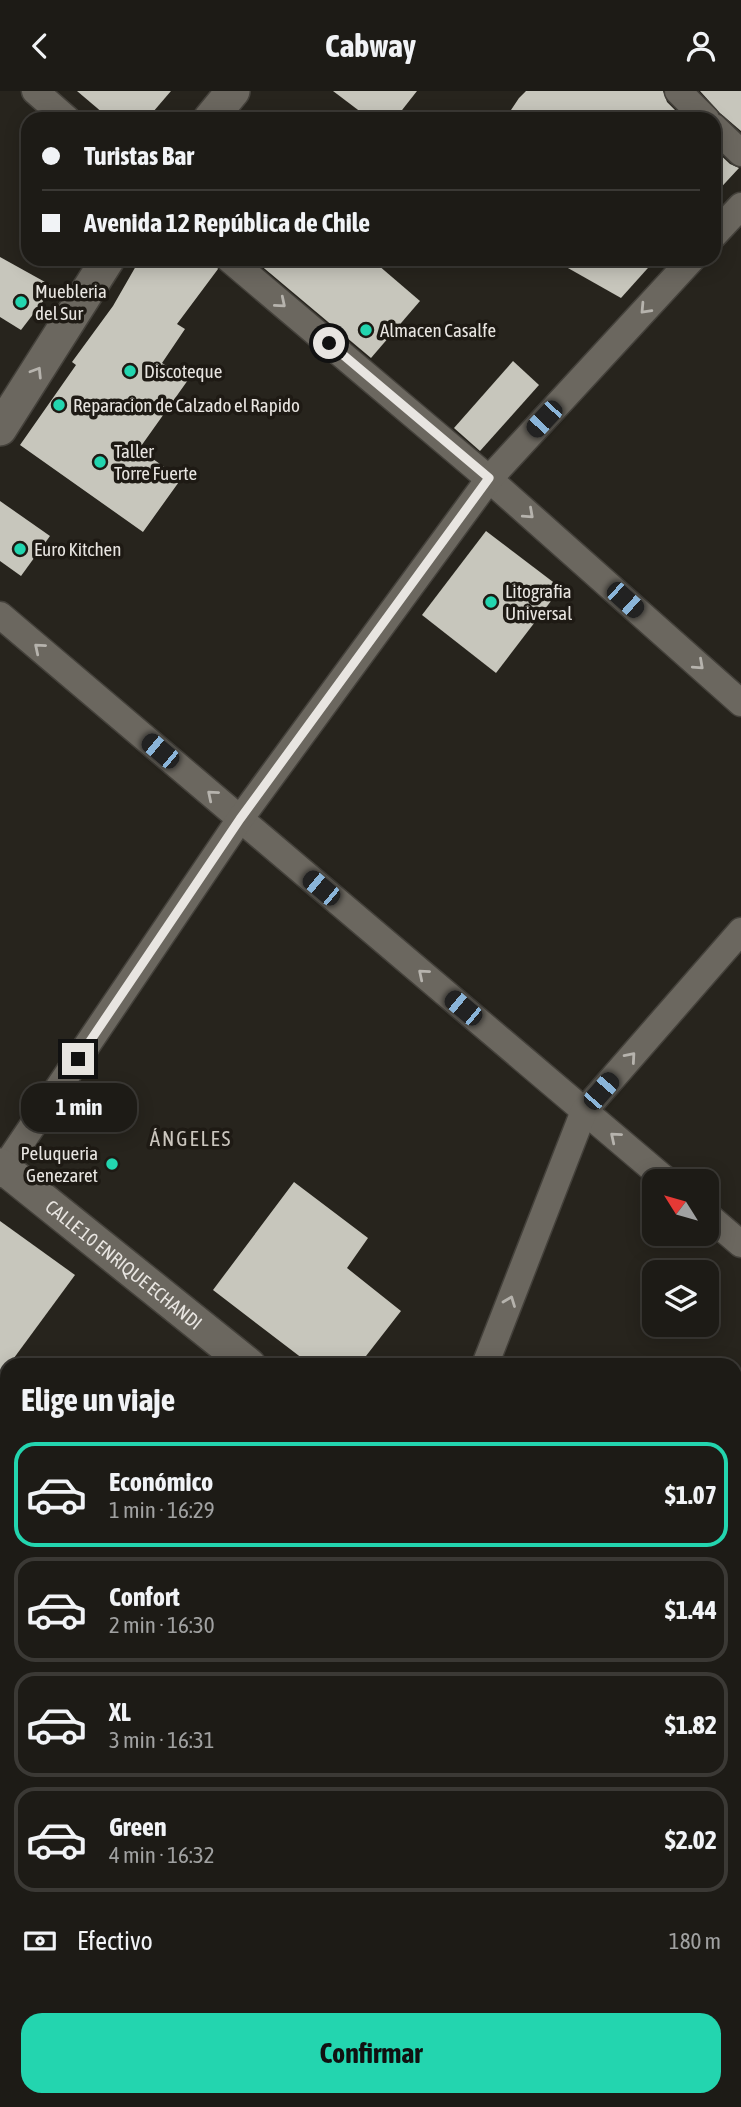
<!DOCTYPE html>
<html lang="es">
<head>
<meta charset="utf-8">
<style>
  body { margin:0; font-family:"Asap Condensed",sans-serif; background:#2a2823; color:#f1f3f6; height:100vh; display:flex; flex-direction:column; font-size:26px; white-space:nowrap }
  * { box-sizing:border-box; margin:0 }
  p { font-size:23px; color:#a0a1a1 }
  .icon { flex:none; width:38px; height:38px; fill:none; stroke:currentColor; stroke-width:2; stroke-linecap:round; stroke-linejoin:round }
  .map { position:relative; flex:1; overflow:hidden }
  .sheet { position:absolute; left:0px; top:1267px; width:742px; height:749px; display:flex; flex-direction:column; background:#1d1b16; border-radius:21px 21px 0 0; box-shadow:0 4px 18px #0003,0 0 0 2px #3b3935 }
  .sheet>* { flex:none }
  .top-card { position:absolute; left:21px; top:21px; width:700px; height:154px; border-radius:21px; box-shadow:0 4px 18px #0003,0 0 0 2px #3b3935; display:grid; align-content:center; height:154px; padding:0 21px; background:#1d1b16 }
  .needle { width:46px; rotate:307deg }
  .tools { position:absolute; left:642px; top:1078px; display:grid; gap:14px }
  .tools a { display:grid; place-items:center; width:77px; height:77px; border-radius:14px; background:#1d1b16; box-shadow:0 4px 18px #0003,0 0 0 2px #3b3935; font-size:35px }
  .end { position:absolute; width:32px; height:32px; margin:-16px; border:9px solid #e8e5e1; background:#111; box-shadow:0 0 0 4px #111 }
  .from { border-radius:50% }
  .bubble { position:absolute; height:49px; border-radius:21px; background:#1d1b16; box-shadow:0 4px 18px #0003,0 0 0 2px #3b3935; font-size:23px; font-weight:700; line-height:49px; text-align:center }
  .car { position:absolute; width:21px; height:42px; margin:-21px -10px; border-radius:9px; box-shadow:0 0 5px 2px #0007; background:linear-gradient(#222 24%,#8ab4d8 0 40%,#222 0 76%,#8ab4d8 0 86%,#222 0) }
  .top-card b { display:flex; align-items:center; gap:24px; height:66px; font-size:26px }
  .top-card b+b { border-top:2px solid #3b3935 }
  .top-card i { width:18px; height:18px; background:#f1f3f6 }
  ul { padding:0; list-style:none }
  li { display:flex; align-items:center; gap:21px; height:105px; margin:0 14px 10px; padding:0 7px; border:4px solid #3b3935; border-radius:21px }
  li div { flex:1 }
  li b { display:block; font-size:26px }
  li em { font-style:normal; font-weight:700 }
  li.selected { border-color:#23d5af }
  li>.icon { width:63px; height:63px; stroke-width:1.5 }
  h2 { padding:0 21px; font-size:32px; line-height:84px }
  .pay { display:flex; align-items:center; gap:18px; height:77px; padding:0 21px; font-size:26px }
  .pay p { margin-inline-start:auto }
  .button { display:flex; gap:14px; margin-top:auto; padding:14px 21px }
  .button a { flex:1; height:80px; border-radius:21px; background:#23d5af; color:#111; font-size:28px; font-weight:700; line-height:80px; text-align:center }
  header { display:flex; justify-content:space-between; align-items:center; height:91px; padding:0 21px; background:#1d1b16; font-size:32px; font-weight:700 }
  .map>svg:first-child { display:block }
  .building { fill:#c7c6bc }
  .lines { fill:none; stroke-linecap:round; stroke-linejoin:round }
  .minor-casing { stroke:#44413b; stroke-width:29 }
  .tertiary-casing { stroke:#44413b; stroke-width:36 }
  .minor { stroke:#6b675f; stroke-width:26 }
  .tertiary { stroke:#6b675f; stroke-width:33 }
  .oneway { stroke:#b6b3ad }
  .route { stroke:#e8e5e1; stroke-width:9 }
  .poi-dot { fill:#23d5af; stroke:#1e1a14; stroke-width:2.5 }
  .labels { text-anchor:middle; stroke-width:7; stroke-linejoin:round; paint-order:stroke }
  .poi-label { font-size:19px; fill:#e8e5e1; stroke:#1e1a14; text-anchor:start }
  .street-label { font-size:19px; fill:#e8e5e1; stroke:#1e1a14 }
  .neighbourhood-label { font-size:21px; letter-spacing:2px; fill:#cbc6be; stroke:#1e1a14 }
</style>
</head>
<body>
<header><svg class="icon" aria-label="back" viewBox="0 0 24 24"><path d="M15 5l-7 7 7 7"/></svg>Cabway<svg class="icon" aria-label="person" viewBox="0 0 24 24"><circle cx="12" cy="8" r="4"/><path d="M4 21q1-7 8-7t8 7"/></svg></header>
<div class="map">
<svg width="741" height="2016" viewBox="0 0 741 2016">
  <rect width="100%" height="100%" fill="#27241d"/>
  <!-- building -->
  <g class="building">
    <polygon points="77,0 171,0 147,28 110,28"/>
    <polygon points="333,0 417,0 395,28 370,28"/>
    <polygon points="526,0 663,0 667,11 684,28 505,28 519,7"/>
    <polygon points="700,0 741,0 741,40 720,22"/>
    <polygon points="714,58 730,73 739,77 714,104"/>
    <polygon points="0,166 54,196 21,239 0,226"/>
    <polygon points="140,168 214,168 218,178 177,233 185,238 162,272 188,289 139,358 181,388 143,441 20,354 76,274 72,271 113,215"/>
    <polygon points="253,168 371,168 420,210 371,267"/>
    <polygon points="552,168 656,168 621,207"/>
    <polygon points="513,270 539,294 480,360 454,337"/>
    <polygon points="0,410 50,445 21,485 0,470"/>
    <polygon points="486,440 561,497 496,582 422,524"/>
    <polygon points="294,1091 368,1147 347,1177 401,1220 359,1274 311,1274 213,1199"/>
    <polygon points="0,1130 75,1184 0,1286"/>
  </g>
  <g class="lines">
    <!-- minor casing -->
    <g class="minor-casing">
      <g id="minor">
        <polyline points="35,0 67,28"/>
        <polyline points="678,0 706,28"/>
        <polyline points="714,36 741,62"/>
        <polyline points="714,144 741,115"/>
        <polyline points="229,168 489,388 741,612"/>
        <polyline points="0,524 667,1090"/>
        <polyline points="0,1083 240,728 489,388 692,168"/>
        <polyline points="707,1124 741,1153"/>
        <polyline points="485,1274 584,1020 741,840"/>
        <polyline points="735,1533 741,1526"/>
        <polyline points="177,2016 180,2009"/>
      </g>
    </g>
    <!-- tertiary casing -->
    <g class="tertiary-casing">
      <g id="tertiary">
        <polyline points="210,28 233,0"/>
        <polyline points="0,338 108,168"/>
        <path id="s1" d="M0,1074l249,200"/>
        <polyline points="0,1643 7,1648"/>
        <polyline points="735,1665 741,1669"/>
        <polyline points="455,2009 464,2016"/>
      </g>
    </g>
    <!-- minor -->
    <use href="#minor" class="minor"/>
    <!-- tertiary -->
    <use href="#tertiary" class="tertiary"/>
  </g>
  <!-- one-way arrows -->
  <defs><path id="oneway-chevron" d="M-2-3.5L2.5 0L-2 3.5" fill="none" stroke-width="1.6" stroke-linecap="round" stroke-linejoin="round" transform="scale(1.75)"/></defs>
  <g class="oneway">
    <use href="#oneway-chevron" transform="translate(281 212) rotate(40)"/>
    <use href="#oneway-chevron" transform="translate(645 218) rotate(133)"/>
    <use href="#oneway-chevron" transform="translate(37 281) rotate(-58)"/>
    <use href="#oneway-chevron" transform="translate(529 423) rotate(42)"/>
    <use href="#oneway-chevron" transform="translate(39 557) rotate(-140)"/>
    <use href="#oneway-chevron" transform="translate(699 574) rotate(42)"/>
    <use href="#oneway-chevron" transform="translate(212 704) rotate(-140)"/>
    <use href="#oneway-chevron" transform="translate(423 883) rotate(-140)"/>
    <use href="#oneway-chevron" transform="translate(631 966) rotate(-49)"/>
    <use href="#oneway-chevron" transform="translate(615 1046) rotate(-140)"/>
    <use href="#oneway-chevron" transform="translate(510 1210) rotate(-69)"/>
  </g>
  <g class="lines">
    <!-- route -->
    <polyline class="route" points="78,968 240,728 489,387 329,252"/>
  </g>
  <!-- markers -->
  <g class="poi-dot">
    <circle cx="21" cy="211" r="7"/>
    <circle cx="366" cy="239" r="7"/>
    <circle cx="130" cy="280" r="7"/>
    <circle cx="59" cy="314" r="7"/>
    <circle cx="100" cy="371" r="7"/>
    <circle cx="20" cy="458" r="7"/>
    <circle cx="491" cy="511" r="7"/>
    <circle cx="112" cy="1073" r="7"/>
  </g>
  <g class="labels">
    <!-- poi labels -->
    <g class="poi-label">
      <text x="35" y="207">Muebleria<tspan x="35" dy="22">del Sur</tspan></text>
      <text x="380" y="246">Almacen Casalfe</text>
      <text x="144" y="287">Discoteque</text>
      <text x="73" y="321">Reparacion de Calzado el Rapido</text>
      <text x="114" y="367">Taller<tspan x="114" dy="22">Torre Fuerte</tspan></text>
      <text x="34" y="465">Euro Kitchen</text>
      <text x="505" y="507">Litografia<tspan x="505" dy="22">Universal</tspan></text>
      <text x="98" y="1069" text-anchor="end">Peluqueria<tspan x="98" dy="22">Genezaret</tspan></text>
    </g>
    <!-- street labels -->
    <g class="street-label">
      <text dy="7" stroke="none"><textPath href="#s1" startOffset="159">CALLE 10 ENRIQUE ECHANDI</textPath></text>
    </g>
    <!-- neighbourhood labels -->
    <g class="neighbourhood-label">
      <text x="191" y="1055">ÁNGELES</text>
    </g>
  </g>
</svg>
<div class="tools">
<a><svg class="needle" viewBox="-14 -14 28 28"><path d="M0-13l5 13h-10z" fill="#e53935"/><path d="M0 13l5-13h-10z" fill="#a0a1a1"/></svg></a>
<a><svg class="icon" aria-label="layers" viewBox="0 0 24 24"><path d="M12 4l9 5-9 5-9-5zM3 14l9 5 9-5"/></svg></a>
</div>
<i class="end from" style="left:329px;top:252px"></i>
<i class="end" style="left:78px;top:968px"></i>
<div class="bubble" style="left:21px;top:992px;width:116px">1 min</div>
<i class="car" style="left:544px;top:328px;rotate:223deg"></i>
<i class="car" style="left:625px;top:509px;rotate:132deg"></i>
<i class="car" style="left:160px;top:660px;rotate:310deg"></i>
<i class="car" style="left:321px;top:797px;rotate:310deg"></i>
<i class="car" style="left:463px;top:917px;rotate:310deg"></i>
<i class="car" style="left:601px;top:1000px;rotate:41deg"></i>
<div class="top-card">
<b><i class="from"></i>Turistas Bar</b>
<b><i></i>Avenida 12 República de Chile</b>
</div>
<section class="sheet">
<h2>Elige un viaje</h2>
<ul>
<li class="selected"><svg class="icon" aria-label="car" viewBox="0 0 24 24"><path d="M5 17H2v-5l4-1 3-4h7l3 4 3 1v5h-3M9 17h6M6 11h13"/><circle cx="7" cy="17" r="2"/><circle cx="17" cy="17" r="2"/></svg><div><b>Económico</b><p>1 min · 16:29</p></div><em>$1.07</em></li>
<li><svg class="icon" aria-label="car" viewBox="0 0 24 24"><path d="M5 17H2v-5l4-1 3-4h7l3 4 3 1v5h-3M9 17h6M6 11h13"/><circle cx="7" cy="17" r="2"/><circle cx="17" cy="17" r="2"/></svg><div><b>Confort</b><p>2 min · 16:30</p></div><em>$1.44</em></li>
<li><svg class="icon" aria-label="car" viewBox="0 0 24 24"><path d="M5 17H2v-5l4-1 3-4h7l3 4 3 1v5h-3M9 17h6M6 11h13"/><circle cx="7" cy="17" r="2"/><circle cx="17" cy="17" r="2"/></svg><div><b>XL</b><p>3 min · 16:31</p></div><em>$1.82</em></li>
<li><svg class="icon" aria-label="car" viewBox="0 0 24 24"><path d="M5 17H2v-5l4-1 3-4h7l3 4 3 1v5h-3M9 17h6M6 11h13"/><circle cx="7" cy="17" r="2"/><circle cx="17" cy="17" r="2"/></svg><div><b>Green</b><p>4 min · 16:32</p></div><em>$2.02</em></li>
</ul>
<div class="pay"><svg class="icon" aria-label="cash" viewBox="0 0 24 24"><path d="M3 7h18v10H3z"/><circle cx="12" cy="12" r="2"/></svg>Efectivo<p>180 m</p></div>
<div class="button"><a>Confirmar</a></div>
</section>
</div>
</body>
</html>
